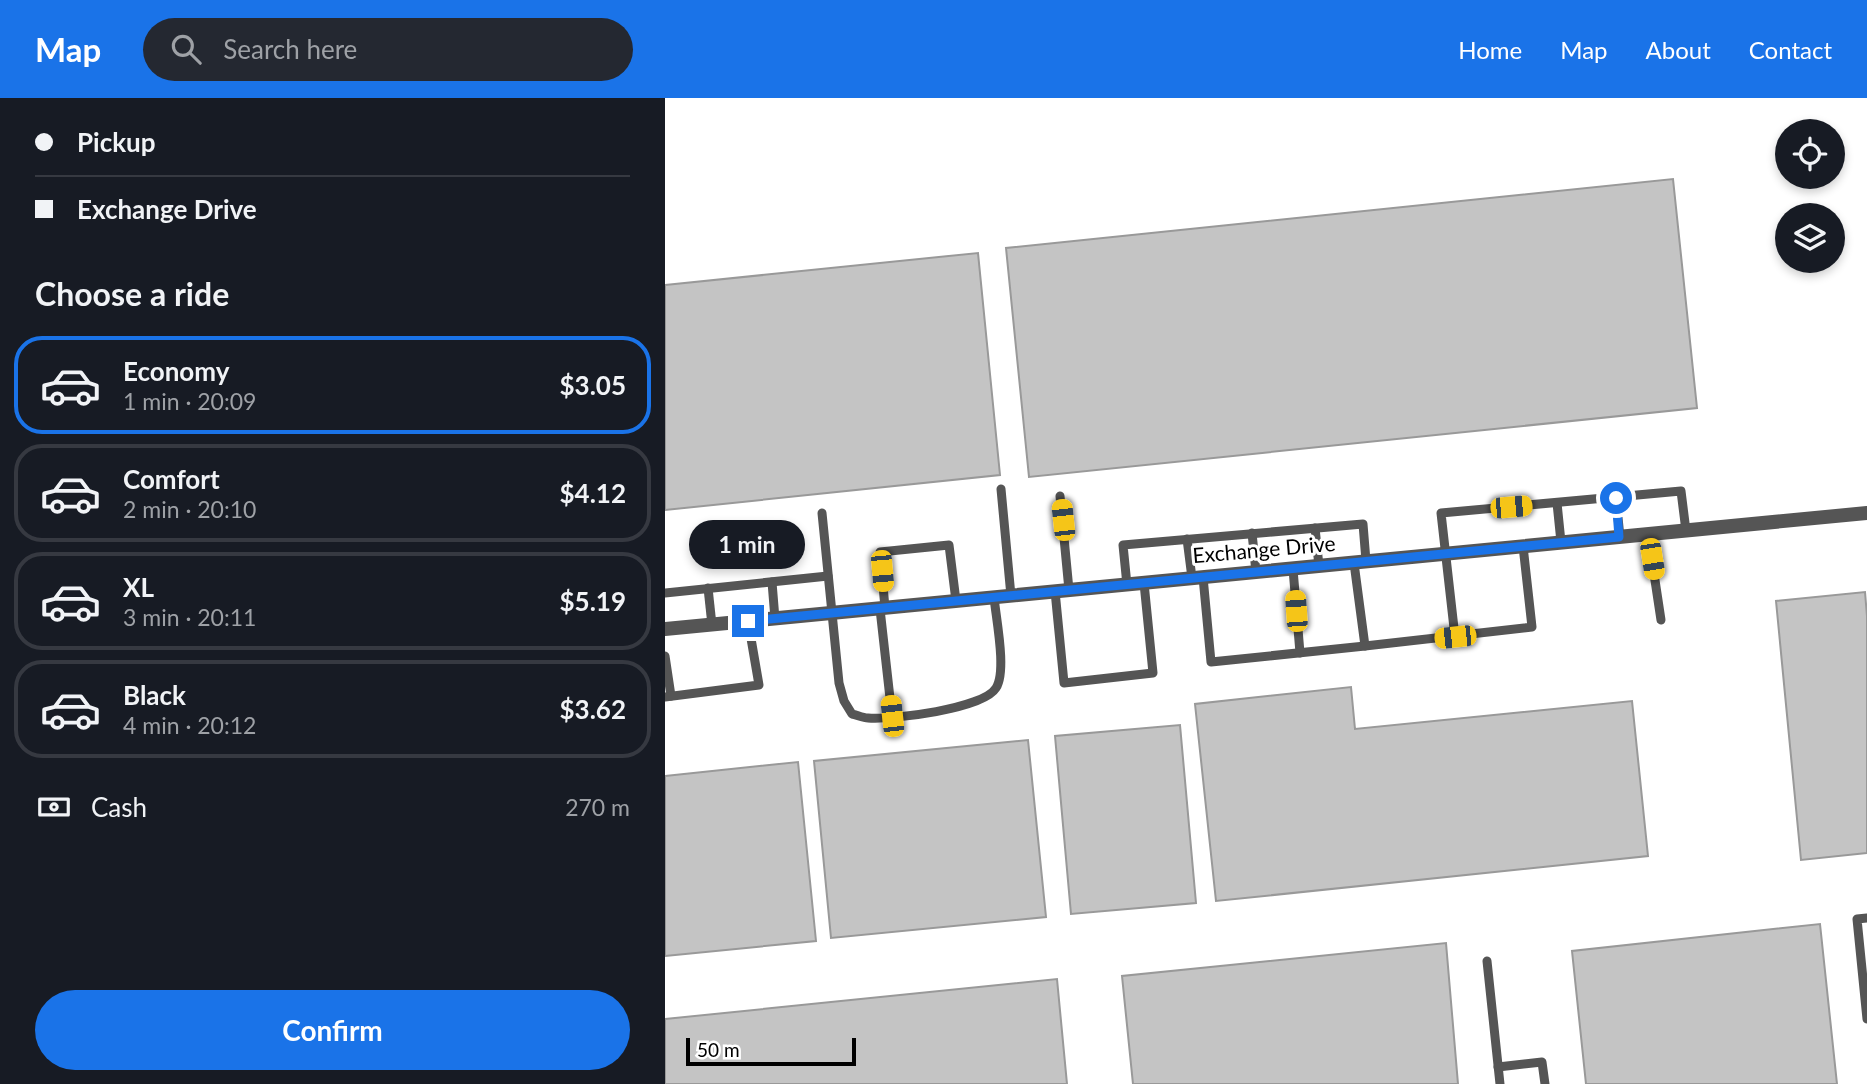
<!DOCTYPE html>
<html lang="en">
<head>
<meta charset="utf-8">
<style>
  body { margin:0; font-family:Lato,sans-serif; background:#242831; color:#f1f3f6; height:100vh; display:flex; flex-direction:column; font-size:26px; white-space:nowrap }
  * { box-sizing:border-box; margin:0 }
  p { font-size:23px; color:#9ea1a6 }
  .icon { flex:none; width:38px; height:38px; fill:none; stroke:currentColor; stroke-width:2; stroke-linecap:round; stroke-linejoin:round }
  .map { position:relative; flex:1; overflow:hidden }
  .drawer { display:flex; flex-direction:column; background:#171b24; width:665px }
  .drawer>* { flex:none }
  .hud { display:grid; align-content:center; height:154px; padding:0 35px; background:#171b24 }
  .tools { position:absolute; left:1110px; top:21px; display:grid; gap:14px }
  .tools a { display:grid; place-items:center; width:70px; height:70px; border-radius:50%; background:#171b24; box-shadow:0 4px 10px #0003; font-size:35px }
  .scale { position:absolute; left:21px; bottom:18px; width:170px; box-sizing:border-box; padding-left:7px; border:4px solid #000; border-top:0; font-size:19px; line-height:24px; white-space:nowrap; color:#000; -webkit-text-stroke:5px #fff; paint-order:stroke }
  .end { position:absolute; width:32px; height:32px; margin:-16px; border:9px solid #1a73e8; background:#fff; box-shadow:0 0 0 4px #fff }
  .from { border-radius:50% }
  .bubble { position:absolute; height:49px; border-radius:24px; background:#171b24; box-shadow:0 4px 10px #0003; font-size:23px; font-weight:700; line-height:49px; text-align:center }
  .car { position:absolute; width:21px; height:42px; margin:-21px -10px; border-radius:9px; box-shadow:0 0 5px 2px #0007; background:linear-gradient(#f5c518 24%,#345 0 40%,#f5c518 0 76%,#345 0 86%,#f5c518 0) }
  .hud b { display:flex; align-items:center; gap:24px; height:66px; font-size:26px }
  .hud b+b { border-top:2px solid #363941 }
  .hud i { width:18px; height:18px; background:#f1f3f6 }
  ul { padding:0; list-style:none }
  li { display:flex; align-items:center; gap:21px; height:98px; margin:0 14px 10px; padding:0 21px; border:4px solid #363941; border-radius:28px }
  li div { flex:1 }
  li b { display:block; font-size:26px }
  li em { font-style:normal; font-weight:700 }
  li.active { border-color:#1a73e8 }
  li>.icon { width:63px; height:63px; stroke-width:1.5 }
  h2 { padding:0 35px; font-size:32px; line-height:84px }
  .pay { display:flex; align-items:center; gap:18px; height:77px; padding:0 35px; font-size:26px }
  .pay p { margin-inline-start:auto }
  .button { display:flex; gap:14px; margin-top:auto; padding:14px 35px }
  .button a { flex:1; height:80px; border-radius:42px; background:#1a73e8; color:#fff; font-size:28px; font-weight:700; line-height:80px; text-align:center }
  header { display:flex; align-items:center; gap:42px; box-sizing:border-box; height:98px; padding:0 35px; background:#1a73e8; color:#fff }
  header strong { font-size:33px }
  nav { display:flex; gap:38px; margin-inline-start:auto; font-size:24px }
  .search { width:490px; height:63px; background:#242831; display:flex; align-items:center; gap:18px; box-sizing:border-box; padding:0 24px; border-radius:38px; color:#9ea1a6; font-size:26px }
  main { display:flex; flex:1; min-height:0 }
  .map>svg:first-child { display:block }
  .building { fill:#c4c4c4; stroke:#999; stroke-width:2 }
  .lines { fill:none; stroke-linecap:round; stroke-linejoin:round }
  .service { stroke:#555; stroke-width:9 }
  .minor { stroke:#555; stroke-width:14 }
  .route { stroke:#1a73e8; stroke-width:9 }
  .labels { text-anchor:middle; stroke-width:6; stroke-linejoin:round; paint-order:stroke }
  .street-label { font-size:21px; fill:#000; stroke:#fff }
</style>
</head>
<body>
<header>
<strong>Map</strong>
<div class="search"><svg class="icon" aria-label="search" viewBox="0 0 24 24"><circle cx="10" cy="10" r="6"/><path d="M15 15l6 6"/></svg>Search here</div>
<nav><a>Home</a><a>Map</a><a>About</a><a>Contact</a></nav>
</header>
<main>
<section class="drawer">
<div class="hud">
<b><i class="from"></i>Pickup</b>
<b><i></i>Exchange Drive</b>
</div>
<h2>Choose a ride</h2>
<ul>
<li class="active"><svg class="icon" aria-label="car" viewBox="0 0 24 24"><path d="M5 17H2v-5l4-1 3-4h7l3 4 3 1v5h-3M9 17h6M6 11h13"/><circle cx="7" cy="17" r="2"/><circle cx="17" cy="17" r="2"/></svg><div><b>Economy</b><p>1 min · 20:09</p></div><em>$3.05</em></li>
<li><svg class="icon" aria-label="car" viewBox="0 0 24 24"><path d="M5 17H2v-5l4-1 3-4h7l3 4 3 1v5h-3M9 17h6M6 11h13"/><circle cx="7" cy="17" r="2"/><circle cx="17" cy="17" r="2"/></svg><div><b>Comfort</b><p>2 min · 20:10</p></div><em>$4.12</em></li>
<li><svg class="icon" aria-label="car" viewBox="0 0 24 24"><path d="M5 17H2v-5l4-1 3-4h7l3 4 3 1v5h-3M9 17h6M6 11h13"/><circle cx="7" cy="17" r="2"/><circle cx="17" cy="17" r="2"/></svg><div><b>XL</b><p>3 min · 20:11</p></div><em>$5.19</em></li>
<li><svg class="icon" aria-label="car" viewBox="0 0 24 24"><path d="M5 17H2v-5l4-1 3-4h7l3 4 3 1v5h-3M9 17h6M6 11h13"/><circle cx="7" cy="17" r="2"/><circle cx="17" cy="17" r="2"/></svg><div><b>Black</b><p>4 min · 20:12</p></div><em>$3.62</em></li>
</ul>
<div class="pay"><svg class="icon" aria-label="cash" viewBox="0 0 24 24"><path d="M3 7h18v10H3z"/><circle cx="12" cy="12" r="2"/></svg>Cash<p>270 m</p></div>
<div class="button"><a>Confirm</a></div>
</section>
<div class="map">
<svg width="1202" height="986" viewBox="0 0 1202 986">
  <rect width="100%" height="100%" fill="#fff"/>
  <!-- building -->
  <g class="building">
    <polygon points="1008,81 1032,310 364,379 341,150"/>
    <polygon points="313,155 335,377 0,412 0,187"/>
    <polygon points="1200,494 1202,518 1202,755 1136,762 1111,503"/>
    <polygon points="686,589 690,631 967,603 983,758 551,803 530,606"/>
    <polygon points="515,627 531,805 406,816 390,638"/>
    <polygon points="363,642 381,819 166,840 149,663"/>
    <polygon points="133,664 151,843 0,858 0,678"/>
    <polygon points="1155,826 1172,986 921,986 907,853"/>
    <polygon points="781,845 793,986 468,986 457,878"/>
    <polygon points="392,881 402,986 0,986 0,921"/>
  </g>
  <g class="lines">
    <!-- service -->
    <g class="service">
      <polyline points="336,391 346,498"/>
      <polyline points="395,398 404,492"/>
      <polyline points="951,400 955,439"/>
      <polyline points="892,405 896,444"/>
      <path d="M157,415l17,170 5,18 8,13c5,1 11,4 16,4 24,2 115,-9 128,-30 11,-17 0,-69 -2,-91"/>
      <polyline points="650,430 654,468"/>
      <polyline points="587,435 591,474"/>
      <polyline points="983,436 996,522"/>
      <polyline points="522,441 527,480"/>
      <polyline points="689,465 700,548 867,529 858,448"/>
      <polyline points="628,471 635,555"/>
      <polyline points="538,479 546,564 700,548"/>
      <polyline points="107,484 110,521"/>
      <polyline points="462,487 458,447 698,426 701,463"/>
      <polyline points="43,490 47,527"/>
      <polyline points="390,493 399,585 488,575 479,485"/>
      <polyline points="0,495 163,478"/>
      <polyline points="220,510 215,454 284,447 291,503"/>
      <polyline points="215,511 227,618"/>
      <polyline points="790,539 776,415 1016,393 1021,433"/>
      <polyline points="0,558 6,598"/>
      <polyline points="0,599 94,587 83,523"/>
      <polyline points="1202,820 1192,821 1202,921"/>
      <polyline points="822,863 835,986"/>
      <polyline points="833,969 877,964 880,986"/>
    </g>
    <!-- minor -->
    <polyline class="minor" points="0,531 1202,415"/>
  </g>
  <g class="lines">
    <!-- route -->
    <polyline class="route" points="83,523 954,439 951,400"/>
  </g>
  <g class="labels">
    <!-- street labels -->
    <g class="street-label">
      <text transform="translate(599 452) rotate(-5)" y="7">Exchange Drive</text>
    </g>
  </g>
</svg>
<div class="tools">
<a><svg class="icon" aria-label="locate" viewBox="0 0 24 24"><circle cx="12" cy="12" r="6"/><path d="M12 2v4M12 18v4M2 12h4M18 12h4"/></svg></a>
<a><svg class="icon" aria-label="layers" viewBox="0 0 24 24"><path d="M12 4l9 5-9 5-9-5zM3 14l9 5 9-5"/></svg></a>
</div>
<div class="scale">50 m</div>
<i class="end from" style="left:951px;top:400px"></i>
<i class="end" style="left:83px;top:523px"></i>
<div class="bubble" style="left:24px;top:422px;width:116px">1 min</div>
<i class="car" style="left:846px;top:409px;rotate:85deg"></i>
<i class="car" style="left:398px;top:422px;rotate:354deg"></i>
<i class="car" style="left:987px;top:461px;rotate:171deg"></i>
<i class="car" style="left:217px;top:473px;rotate:175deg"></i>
<i class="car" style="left:631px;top:513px;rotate:356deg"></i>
<i class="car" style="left:790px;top:539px;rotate:264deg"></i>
<i class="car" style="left:227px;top:618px;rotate:354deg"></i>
</div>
</main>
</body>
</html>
